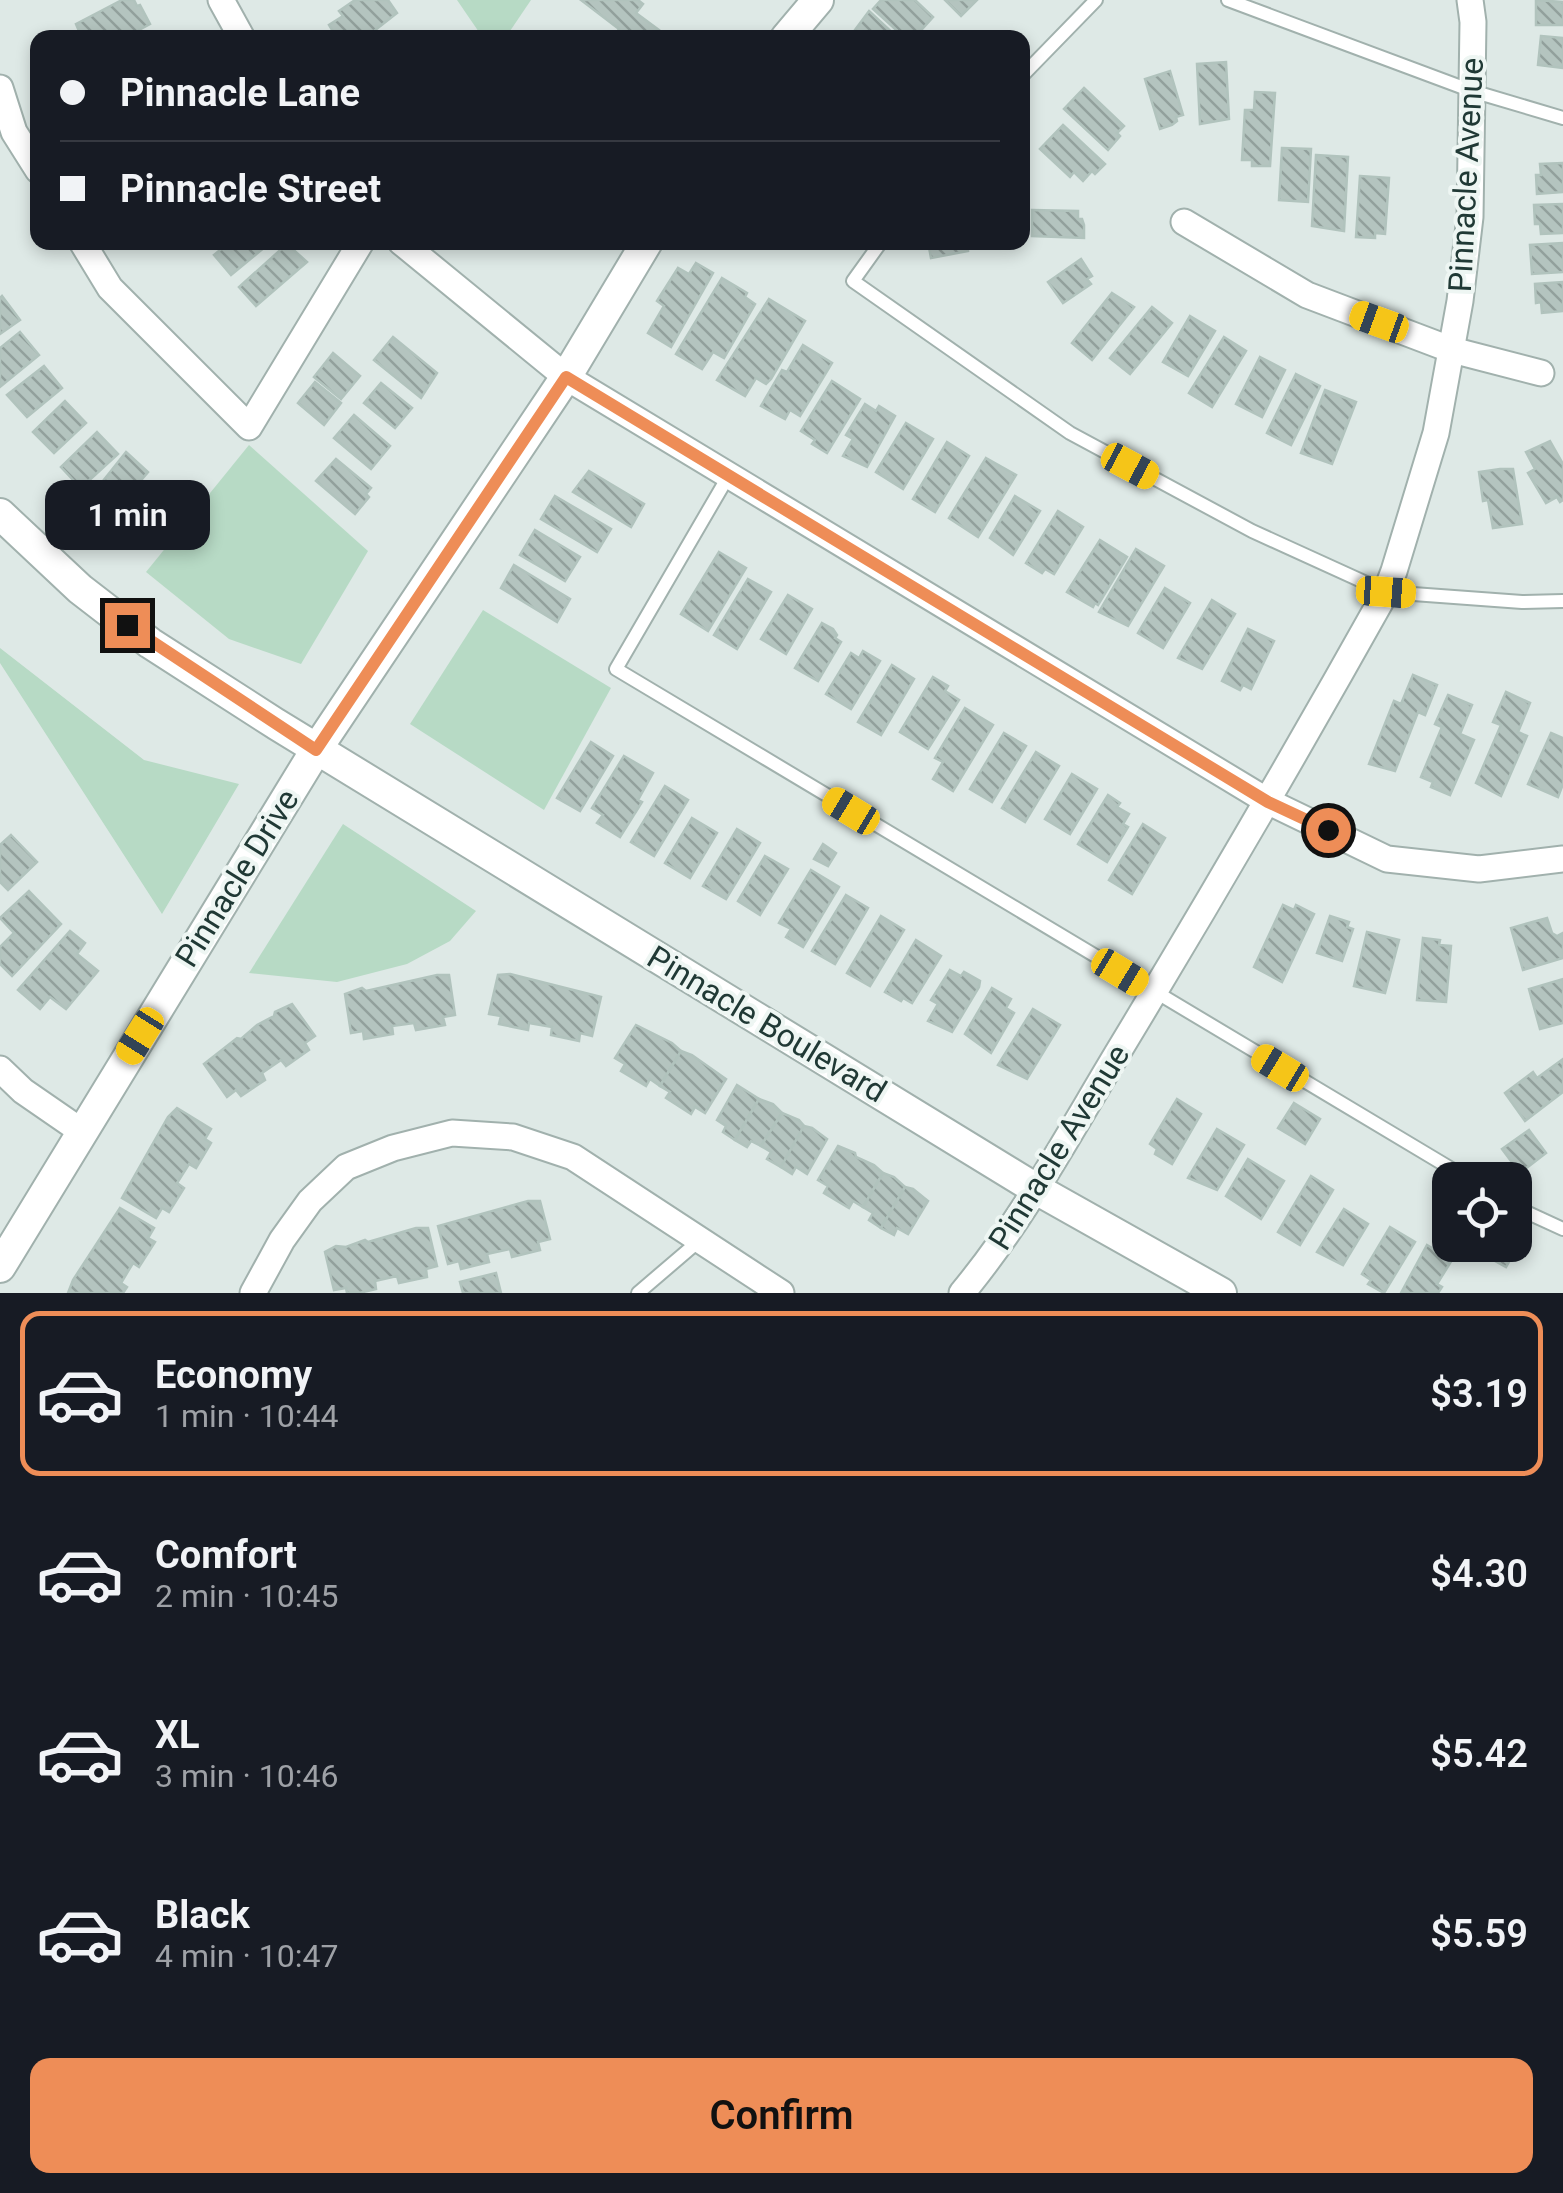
<!DOCTYPE html>
<html lang="en">
<head>
<meta charset="utf-8">
<style>
  body { margin:0; font-family:Roboto,sans-serif; background:#242831; color:#f1f3f6; height:100vh; display:flex; flex-direction:column; font-size:38px; white-space:nowrap }
  * { box-sizing:border-box; margin:0 }
  p { font-size:32px; color:#9ea1a6 }
  .icon { flex:none; width:55px; height:55px; fill:none; stroke:currentColor; stroke-width:2; stroke-linecap:round; stroke-linejoin:round }
  .map { position:relative; height:1293px; overflow:hidden }
  .side { display:flex; flex-direction:column; background:#171b24; flex:1 }
  .side>* { flex:none }
  .banner { position:absolute; left:30px; top:30px; width:1000px; height:220px; border-radius:20px; box-shadow:0 5px 15px #0003; display:grid; align-content:center; height:220px; padding:0 30px; background:#171b24 }
  .fabs { position:absolute; left:1432px; top:1162px; display:grid; gap:20px }
  .fabs a { display:grid; place-items:center; width:100px; height:100px; border-radius:20px; background:#171b24; box-shadow:0 5px 15px #0003; font-size:50px }
  .end { position:absolute; width:45px; height:45px; margin:-22px; border:12px solid #ee8d57; background:#111; box-shadow:0 0 0 5px #111 }
  .from { border-radius:50% }
  .bubble { position:absolute; height:70px; border-radius:20px; background:#171b24; box-shadow:0 5px 15px #0003; font-size:32px; font-weight:600; line-height:70px; text-align:center }
  .car { position:absolute; width:30px; height:60px; margin:-30px -15px; border-radius:12px; box-shadow:0 0 8px 2px #0007; background:linear-gradient(#f5c518 24%,#345 0 40%,#f5c518 0 76%,#345 0 86%,#f5c518 0) }
  .banner b { display:flex; align-items:center; gap:35px; height:95px; font-size:38px }
  .banner b+b { border-top:2px solid #363941 }
  .banner i { width:25px; height:25px; background:#f1f3f6 }
  ul { padding:18px 0 0; list-style:none }
  li { display:flex; align-items:center; gap:30px; height:165px; margin:0 20px 15px; padding:0 10px; border:5px solid transparent; border-radius:20px }
  li div { flex:1 }
  li b { display:block; font-size:38px }
  li em { font-style:normal; font-weight:600 }
  li.current { border-color:#ee8d57 }
  li>.icon { width:90px; height:90px; stroke-width:1.5 }
  .button { display:flex; gap:20px; margin-top:auto; padding:20px 30px }
  .button a { flex:1; height:115px; border-radius:20px; background:#ee8d57; color:#111; font-size:40px; font-weight:600; line-height:115px; text-align:center }
  .map>svg:first-child { display:block }
  .park { fill:#b7dac5 }
  .building { fill:url(#building-back-hatch); stroke:#b1c3bd; stroke-width:2.5 }
  .lines { fill:none; stroke-linecap:round; stroke-linejoin:round }
  .service-casing { stroke:#a1b1ad; stroke-width:16 }
  .minor-casing { stroke:#a1b1ad; stroke-width:29 }
  .tertiary-casing { stroke:#a1b1ad; stroke-width:34 }
  .service { stroke:#fff; stroke-width:12 }
  .minor { stroke:#fff; stroke-width:25 }
  .tertiary { stroke:#fff; stroke-width:30 }
  .route { stroke:#ee8d57; stroke-width:12 }
  .labels { text-anchor:middle; stroke-width:8; stroke-linejoin:round; paint-order:stroke }
  .street-label { font-size:32px; fill:#203935; stroke:#eef6f3 }
</style>
</head>
<body>
<div class="map">
<svg width="1563" height="1293" viewBox="0 0 1563 1293">
  <defs>
    <pattern id="building-back-hatch" width="6" height="6" patternUnits="userSpaceOnUse" patternTransform="scale(2.5)"><rect width="6" height="6" fill="#b4c4bf"/><path d="M-1 5l2 2M0 0l6 6M5-1l2 2" fill="none" stroke="#92a09c"/></pattern>
  </defs>
  <rect width="100%" height="100%" fill="#dee9e6"/>
  <!-- park -->
  <g class="park">
    <polygon points="457,0 531,0 506,37 483,38"/>
    <polygon points="249,445 368,551 301,664 229,639 146,572"/>
    <polygon points="483,610 611,688 544,810 410,724"/>
    <polygon points="0,648 144,760 239,784 162,914 0,663"/>
    <polygon points="343,824 476,911 450,941 407,964 337,982 249,973"/>
  </g>
  <!-- building -->
  <g class="building">
    <polygon points="122,0 134,0 137,6 140,5 150,24 124,38 82,38 76,24"/>
    <polygon points="355,0 388,0 397,13 365,38 337,38 329,25 343,16 339,11"/>
    <polygon points="581,0 638,0 643,4 636,13 659,30 653,38 622,38 616,33 619,29"/>
    <polygon points="881,0 915,0 933,17 914,38 905,38 873,9"/>
    <polygon points="945,0 977,0 961,16"/>
    <polygon points="1536,0 1563,2 1563,25 1536,25"/>
    <polygon points="869,11 898,38 849,38"/>
    <polygon points="1541,36 1563,38 1563,68 1538,65"/>
    <polygon points="1226,62 1229,119 1200,124 1197,64"/>
    <polygon points="1170,71 1183,115 1176,117 1177,121 1172,125 1160,129 1145,79"/>
    <polygon points="1084,88 1124,126 1117,133 1120,136 1108,150 1064,109"/>
    <polygon points="1255,92 1275,93 1270,166 1252,166 1252,160 1242,160 1245,110 1254,110"/>
    <polygon points="1063,125 1105,164 1095,174 1092,171 1083,181 1074,172 1070,177 1040,149"/>
    <polygon points="1282,148 1311,149 1308,202 1279,200"/>
    <polygon points="1316,155 1348,157 1344,231 1312,226"/>
    <polygon points="1563,163 1563,192 1537,194 1536,175 1541,175 1540,164"/>
    <polygon points="1360,176 1389,178 1385,234 1375,233 1375,238 1356,237"/>
    <polygon points="1563,204 1563,233 1541,234 1540,224 1535,224 1534,205"/>
    <polygon points="1032,210 1078,211 1078,219 1082,219 1084,225 1084,238 1032,236"/>
    <polygon points="230,242 271,242 231,275 214,255"/>
    <polygon points="928,242 967,242 968,251 931,258"/>
    <polygon points="1563,243 1563,272 1532,274 1530,245"/>
    <polygon points="287,244 307,262 256,306 239,287"/>
    <polygon points="1081,259 1092,276 1087,279 1091,284 1063,303 1048,282"/>
    <polygon points="696,263 713,273 671,347 648,333 664,306 657,301 678,268 689,274"/>
    <polygon points="722,278 747,293 745,297 755,304 724,358 713,352 702,369 676,354"/>
    <polygon points="1563,282 1563,311 1542,313 1541,302 1536,303 1535,284"/>
    <polygon points="1112,293 1134,307 1092,360 1072,343"/>
    <polygon points="2,296 20,320 0,334 0,298"/>
    <polygon points="769,299 805,321 771,379 766,384 756,378 745,396 717,380"/>
    <polygon points="1152,307 1172,323 1130,374 1110,358"/>
    <polygon points="1190,316 1215,331 1188,376 1163,362"/>
    <polygon points="20,332 39,355 0,387 0,348"/>
    <polygon points="393,337 437,373 421,398 374,360"/>
    <polygon points="1224,337 1246,351 1212,407 1189,393"/>
    <polygon points="803,345 832,363 800,416 790,410 785,419 761,406 782,370 787,372"/>
    <polygon points="333,353 360,376 341,399 314,377"/>
    <polygon points="1260,357 1285,370 1262,417 1236,404"/>
    <polygon points="44,366 62,388 27,417 7,395"/>
    <polygon points="1296,374 1320,386 1291,445 1267,433"/>
    <polygon points="832,381 860,399 827,453 812,444 815,440 801,431"/>
    <polygon points="315,382 341,403 324,425 298,403"/>
    <polygon points="381,383 412,408 395,428 364,403"/>
    <polygon points="1325,390 1356,402 1332,464 1301,453"/>
    <polygon points="65,401 86,423 54,453 33,432"/>
    <polygon points="865,404 876,411 879,406 895,416 867,467 843,456 853,439 846,435"/>
    <polygon points="354,415 390,446 371,469 334,438"/>
    <polygon points="906,423 933,439 903,489 876,472"/>
    <polygon points="97,432 118,454 84,485 78,480 76,483 61,467"/>
    <polygon points="1550,441 1563,464 1563,500 1560,502 1557,497 1546,503 1528,473 1535,469 1526,452"/>
    <polygon points="947,442 969,456 935,512 913,499"/>
    <polygon points="126,452 148,472 112,514 91,496"/>
    <polygon points="986,458 1016,475 978,537 949,518"/>
    <polygon points="336,459 371,488 366,494 369,497 355,514 316,481"/>
    <polygon points="1500,469 1513,469 1522,524 1493,528 1488,500 1483,501 1479,472"/>
    <polygon points="589,471 644,504 631,527 573,492"/>
    <polygon points="153,490 179,506 149,545 125,526"/>
    <polygon points="555,496 611,529 597,552 541,519"/>
    <polygon points="1015,496 1040,511 1013,555 990,538"/>
    <polygon points="1058,511 1083,527 1054,574 1045,569 1042,573 1026,563"/>
    <polygon points="535,530 580,557 565,581 520,555"/>
    <polygon points="1100,540 1127,557 1098,605 1095,603 1093,607 1067,592"/>
    <polygon points="1136,549 1164,566 1128,626 1099,612"/>
    <polygon points="719,552 746,568 708,631 681,614"/>
    <polygon points="514,565 570,599 557,622 501,588"/>
    <polygon points="748,579 771,592 737,649 714,635"/>
    <polygon points="1165,588 1190,603 1163,648 1138,633"/>
    <polygon points="788,595 812,609 786,654 761,639"/>
    <polygon points="1212,600 1235,614 1202,669 1178,658"/>
    <polygon points="822,623 833,629 837,635 835,638 841,642 818,681 795,668"/>
    <polygon points="1248,629 1274,641 1251,689 1243,685 1240,690 1222,681"/>
    <polygon points="863,651 880,661 851,709 826,694 851,653 859,658"/>
    <polygon points="892,665 914,679 881,735 858,722"/>
    <polygon points="1413,675 1437,685 1425,715 1418,712 1395,771 1369,764 1394,701 1401,704"/>
    <polygon points="933,677 948,686 945,691 959,700 928,749 900,732"/>
    <polygon points="1506,692 1530,703 1518,732 1527,736 1501,796 1476,783 1501,725 1493,722"/>
    <polygon points="1448,695 1472,705 1460,734 1474,740 1450,795 1431,787 1433,782 1421,777 1442,727 1435,724"/>
    <polygon points="965,708 993,725 953,791 933,779 943,762 935,758"/>
    <polygon points="1004,733 1026,746 992,802 970,789"/>
    <polygon points="1551,733 1563,738 1563,784 1558,797 1528,784"/>
    <polygon points="591,742 613,756 580,811 557,798"/>
    <polygon points="1036,752 1059,766 1025,822 1002,808"/>
    <polygon points="624,756 653,773 638,800 642,802 620,837 597,823 603,815 592,808"/>
    <polygon points="1072,774 1097,789 1070,834 1045,819"/>
    <polygon points="665,786 688,800 654,856 631,842"/>
    <polygon points="1108,795 1120,803 1117,807 1129,814 1123,824 1128,827 1107,862 1078,844"/>
    <polygon points="692,818 717,833 690,878 665,863"/>
    <polygon points="1143,824 1165,838 1132,894 1109,880"/>
    <polygon points="737,829 760,843 726,899 703,886"/>
    <polygon points="11,835 37,862 8,890 0,882 0,845"/>
    <polygon points="823,844 836,853 828,866 814,859"/>
    <polygon points="765,856 788,869 760,915 738,901"/>
    <polygon points="811,870 839,887 803,947 786,937 791,929 779,923"/>
    <polygon points="29,891 61,924 12,976 0,964 0,947 14,933 0,918"/>
    <polygon points="846,895 868,908 835,964 812,951"/>
    <polygon points="1283,905 1294,910 1296,905 1314,914 1282,982 1254,967"/>
    <polygon points="881,916 904,930 870,986 847,973"/>
    <polygon points="1330,916 1349,922 1347,927 1353,929 1342,961 1317,953"/>
    <polygon points="1547,918 1552,933 1557,936 1563,933 1563,958 1523,970 1511,928"/>
    <polygon points="70,931 85,943 77,954 98,971 66,1009 50,997 40,1009 18,990"/>
    <polygon points="1367,932 1399,940 1385,993 1354,986"/>
    <polygon points="1423,938 1440,940 1439,945 1451,946 1446,1002 1417,1000"/>
    <polygon points="916,940 941,956 912,1003 903,998 901,1001 885,992"/>
    <polygon points="950,970 961,976 964,972 980,981 979,987 952,1032 928,1021 938,1004 931,1000"/>
    <polygon points="510,974 601,997 592,1036 580,1033 579,1041 551,1035 552,1027 529,1023 528,1030 499,1024 501,1016 489,1014 498,975"/>
    <polygon points="437,975 449,975 455,1015 443,1017 445,1025 416,1030 414,1023 392,1026 393,1034 364,1039 363,1031 351,1033 345,994 362,988 366,991"/>
    <polygon points="1563,979 1563,1023 1540,1029 1529,989"/>
    <polygon points="992,988 1011,999 1006,1008 1014,1013 991,1053 965,1034"/>
    <polygon points="292,1004 315,1036 305,1043 309,1050 286,1066 281,1060 262,1073 265,1080 241,1096 236,1090 227,1097 204,1064 237,1038 241,1039 257,1025 274,1016 275,1012"/>
    <polygon points="1033,1009 1060,1025 1027,1079 998,1065"/>
    <polygon points="636,1025 672,1043 681,1051 660,1086 650,1079 646,1086 621,1071 625,1064 615,1058"/>
    <polygon points="681,1051 692,1055 726,1079 705,1113 695,1107 691,1114 666,1098 670,1092 660,1086"/>
    <polygon points="1563,1059 1563,1092 1525,1121 1505,1093 1533,1072 1537,1078"/>
    <polygon points="737,1085 759,1099 735,1140 723,1132 726,1126 717,1120"/>
    <polygon points="759,1099 773,1104 782,1113 761,1146 751,1141 747,1147 735,1140"/>
    <polygon points="1177,1099 1201,1114 1172,1164 1155,1154 1157,1149 1150,1144"/>
    <polygon points="1294,1103 1320,1119 1305,1144 1278,1128"/>
    <polygon points="177,1108 211,1129 205,1139 211,1143 196,1168 189,1164 177,1183 184,1188 169,1212 162,1208 156,1218 122,1198 168,1117"/>
    <polygon points="782,1113 799,1120 804,1126 781,1167 767,1159 771,1152 761,1146"/>
    <polygon points="804,1126 812,1128 827,1139 807,1174 796,1167 792,1174 781,1167"/>
    <polygon points="1217,1129 1244,1145 1217,1190 1188,1178"/>
    <polygon points="1529,1130 1546,1153 1520,1173 1502,1149"/>
    <polygon points="838,1146 855,1153 856,1157 874,1165 883,1173 863,1207 853,1201 849,1208 824,1193 828,1186 818,1180"/>
    <polygon points="1248,1159 1284,1181 1261,1219 1226,1196"/>
    <polygon points="883,1173 894,1177 905,1187 881,1228 869,1220 873,1213 863,1207"/>
    <polygon points="1311,1176 1333,1190 1300,1245 1278,1232"/>
    <polygon points="905,1187 913,1189 928,1201 908,1234 897,1228 894,1235 881,1228"/>
    <polygon points="528,1201 540,1201 550,1239 538,1242 540,1250 512,1257 510,1249 487,1254 489,1262 461,1269 459,1261 448,1264 438,1226"/>
    <polygon points="120,1208 154,1228 148,1238 155,1242 139,1267 133,1263 121,1283 127,1287 123,1293 68,1293 73,1280"/>
    <polygon points="1344,1209 1368,1224 1343,1265 1317,1252"/>
    <polygon points="1390,1227 1415,1242 1384,1293 1368,1284 1371,1280 1362,1274"/>
    <polygon points="416,1228 428,1228 437,1266 426,1269 427,1277 399,1283 397,1276 375,1281 376,1289 359,1293 347,1293 346,1288 334,1290 325,1252 336,1246 346,1247 365,1240 368,1242"/>
    <polygon points="1515,1236 1522,1239 1506,1267 1479,1252 1483,1245 1515,1245"/>
    <polygon points="1427,1245 1452,1260 1437,1284 1442,1287 1438,1293 1401,1293"/>
    <polygon points="496,1273 501,1293 463,1293 460,1282"/>
  </g>
  <g class="lines">
    <!-- service casing -->
    <g class="service-casing">
      <g id="service">
        <polyline points="1228,0 1472,91 1563,118"/>
        <polyline points="1022,76 1096,0"/>
        <polyline points="881,242 853,281 1070,433 1252,531 1386,592 1522,602 1563,601"/>
        <polyline points="729,475 616,669 1470,1180"/>
        <polyline points="1515,1207 1563,1229"/>
        <polyline points="638,1293 700,1240"/>
      </g>
    </g>
    <!-- minor casing -->
    <g class="minor-casing">
      <g id="minor">
        <polyline points="221,0 242,38"/>
        <polyline points="0,88 14,132 38,170"/>
        <polyline points="1184,222 1307,295 1452,350 1541,373"/>
        <polyline points="82,242 110,288 249,427 361,242"/>
        <polyline points="401,242 566,377 1269,802 1387,859 1479,869 1563,859"/>
        <polyline points="0,1069 23,1091 81,1131"/>
        <polyline points="253,1293 282,1240 310,1201 346,1167 393,1148 452,1133 513,1137 573,1157 781,1293"/>
        <path d="M962,1293c63,-76 110,-165 161,-249 90,-149 178,-300 263,-452l8,-21 42,-138 24,-132 10,-84 3,-195 -3,-22"/>
      </g>
    </g>
    <!-- tertiary casing -->
    <g class="tertiary-casing">
      <g id="tertiary">
        <polyline points="786,38 818,0"/>
        <polyline points="0,514 80,589 150,643 276,724 1036,1189 1221,1293"/>
        <polyline points="0,1267 316,750 566,377 647,242"/>
      </g>
    </g>
    <!-- service -->
    <use href="#service" class="service"/>
    <!-- minor -->
    <use href="#minor" class="minor"/>
    <!-- tertiary -->
    <use href="#tertiary" class="tertiary"/>
  </g>
  <g class="lines">
    <!-- route -->
    <polyline class="route" points="127,625 316,750 566,377 1268,802 1328,830"/>
  </g>
  <g class="labels">
    <!-- street labels -->
    <g class="street-label">
      <text transform="translate(1466 175) rotate(-87)" y="11">Pinnacle Avenue</text>
      <text transform="translate(237 878) rotate(-58)" y="11">Pinnacle Drive</text>
      <text transform="translate(767 1024) rotate(31)" y="11">Pinnacle Boulevard</text>
      <text transform="translate(1059 1147) rotate(-58)" y="11">Pinnacle Avenue</text>
    </g>
  </g>
</svg>
<div class="fabs">
<a><svg class="icon" aria-label="locate" viewBox="0 0 24 24"><circle cx="12" cy="12" r="6"/><path d="M12 2v4M12 18v4M2 12h4M18 12h4"/></svg></a>
</div>
<i class="end from" style="left:1328px;top:830px"></i>
<i class="end" style="left:127px;top:625px"></i>
<div class="bubble" style="left:45px;top:480px;width:165px">1 min</div>
<i class="car" style="left:1379px;top:322px;rotate:290deg"></i>
<i class="car" style="left:1130px;top:466px;rotate:118deg"></i>
<i class="car" style="left:1386px;top:592px;rotate:94deg"></i>
<i class="car" style="left:851px;top:811px;rotate:301deg"></i>
<i class="car" style="left:1120px;top:972px;rotate:121deg"></i>
<i class="car" style="left:140px;top:1036px;rotate:212deg"></i>
<i class="car" style="left:1280px;top:1068px;rotate:301deg"></i>
<div class="banner">
<b><i class="from"></i>Pinnacle Lane</b>
<b><i></i>Pinnacle Street</b>
</div>
</div>
<section class="side">
<ul>
<li class="current"><svg class="icon" aria-label="car" viewBox="0 0 24 24"><path d="M5 17H2v-5l4-1 3-4h7l3 4 3 1v5h-3M9 17h6M6 11h13"/><circle cx="7" cy="17" r="2"/><circle cx="17" cy="17" r="2"/></svg><div><b>Economy</b><p>1 min · 10:44</p></div><em>$3.19</em></li>
<li><svg class="icon" aria-label="car" viewBox="0 0 24 24"><path d="M5 17H2v-5l4-1 3-4h7l3 4 3 1v5h-3M9 17h6M6 11h13"/><circle cx="7" cy="17" r="2"/><circle cx="17" cy="17" r="2"/></svg><div><b>Comfort</b><p>2 min · 10:45</p></div><em>$4.30</em></li>
<li><svg class="icon" aria-label="car" viewBox="0 0 24 24"><path d="M5 17H2v-5l4-1 3-4h7l3 4 3 1v5h-3M9 17h6M6 11h13"/><circle cx="7" cy="17" r="2"/><circle cx="17" cy="17" r="2"/></svg><div><b>XL</b><p>3 min · 10:46</p></div><em>$5.42</em></li>
<li><svg class="icon" aria-label="car" viewBox="0 0 24 24"><path d="M5 17H2v-5l4-1 3-4h7l3 4 3 1v5h-3M9 17h6M6 11h13"/><circle cx="7" cy="17" r="2"/><circle cx="17" cy="17" r="2"/></svg><div><b>Black</b><p>4 min · 10:47</p></div><em>$5.59</em></li>
</ul>
<div class="button"><a>Confirm</a></div>
</section>
</body>
</html>
